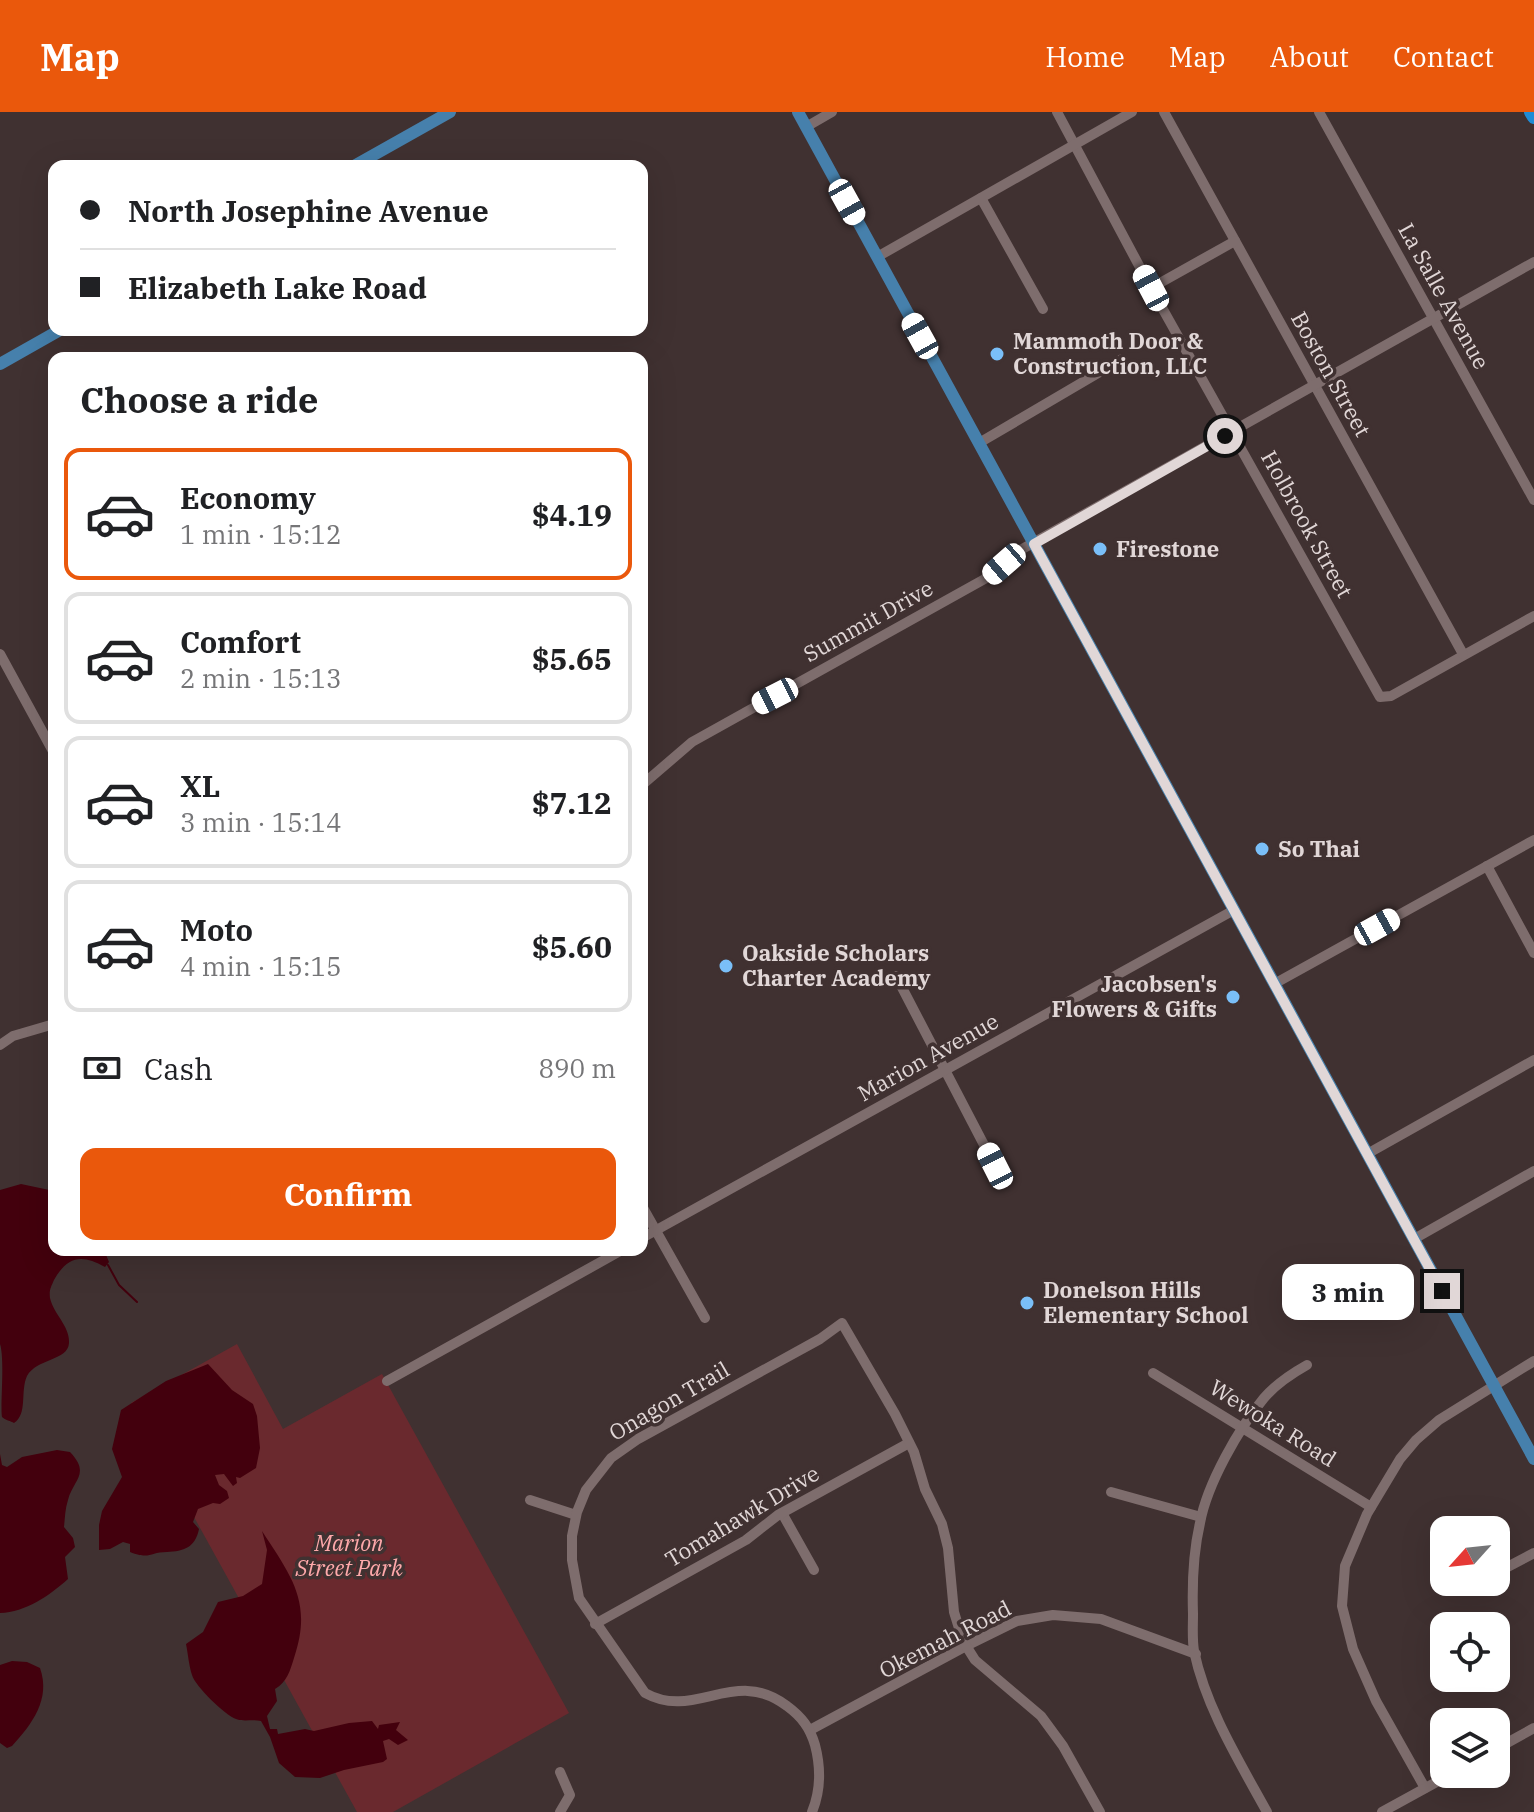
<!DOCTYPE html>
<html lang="en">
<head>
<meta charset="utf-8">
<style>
  body { margin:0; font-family:"IBM Plex Serif",serif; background:#f6f6f6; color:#202124; height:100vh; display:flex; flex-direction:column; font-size:30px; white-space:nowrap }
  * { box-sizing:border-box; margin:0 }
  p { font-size:26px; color:#757577 }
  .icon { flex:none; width:44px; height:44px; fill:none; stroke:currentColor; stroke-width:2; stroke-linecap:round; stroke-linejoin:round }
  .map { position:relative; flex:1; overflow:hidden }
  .details { position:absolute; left:48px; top:240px; width:600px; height:904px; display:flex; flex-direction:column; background:#fff; border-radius:16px; box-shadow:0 8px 32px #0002 }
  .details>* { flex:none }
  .hud { position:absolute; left:48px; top:48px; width:600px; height:176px; border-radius:16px; box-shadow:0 8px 32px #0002; display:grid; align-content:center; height:176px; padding:0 32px; background:#fff }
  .needle { width:52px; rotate:243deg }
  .buttons { position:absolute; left:1430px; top:1404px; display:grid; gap:16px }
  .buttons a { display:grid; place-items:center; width:80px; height:80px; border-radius:16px; background:#fff; box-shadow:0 8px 32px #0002; font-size:40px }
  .end { position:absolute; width:36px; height:36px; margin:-18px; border:10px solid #e1d7d7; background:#111; box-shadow:0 0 0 4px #111 }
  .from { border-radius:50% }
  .bubble { position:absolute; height:56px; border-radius:16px; background:#fff; box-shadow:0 8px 32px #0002; font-size:26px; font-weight:700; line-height:56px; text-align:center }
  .car { position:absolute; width:24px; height:48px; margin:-24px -12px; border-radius:10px; box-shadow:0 0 6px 2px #0007; background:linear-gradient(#fff 24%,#345 0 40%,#fff 0 76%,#345 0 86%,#fff 0) }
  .hud b { display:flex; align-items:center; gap:28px; height:76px; font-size:30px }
  .hud b+b { border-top:2px solid #e0e0e0 }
  .hud i { width:20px; height:20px; background:#202124 }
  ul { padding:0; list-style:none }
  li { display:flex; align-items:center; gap:24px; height:132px; margin:0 16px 12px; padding:0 16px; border:4px solid #e0e0e0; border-radius:16px }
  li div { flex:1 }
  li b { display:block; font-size:30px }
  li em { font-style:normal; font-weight:700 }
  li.active { border-color:#ea580c }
  li>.icon { width:72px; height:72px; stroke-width:1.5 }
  h2 { padding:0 32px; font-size:36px; line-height:96px }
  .pay { display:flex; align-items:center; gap:20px; height:88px; padding:0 32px; font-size:30px }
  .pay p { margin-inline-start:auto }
  .button { display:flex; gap:16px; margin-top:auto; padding:16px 32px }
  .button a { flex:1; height:92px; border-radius:16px; background:#ea580c; color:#fff; font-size:32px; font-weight:700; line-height:92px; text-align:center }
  header { display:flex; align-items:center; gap:48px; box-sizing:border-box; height:112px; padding:0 40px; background:#ea580c; color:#fff }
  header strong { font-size:38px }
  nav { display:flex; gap:44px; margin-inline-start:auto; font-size:28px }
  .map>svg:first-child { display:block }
  .green { fill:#6a292e }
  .water { fill:#43000d }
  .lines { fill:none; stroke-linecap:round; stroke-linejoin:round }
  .stream { stroke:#43000d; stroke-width:2 }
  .minor { stroke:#7e6d6d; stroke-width:10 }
  .major { stroke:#4680ac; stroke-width:12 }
  .highway { stroke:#208cd6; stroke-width:14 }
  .route { stroke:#e1d7d7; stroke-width:10 }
  .poi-dot { fill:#7abff8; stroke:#403131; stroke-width:3 }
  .labels { text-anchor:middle; stroke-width:7; stroke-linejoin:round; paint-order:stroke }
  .street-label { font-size:22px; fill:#e1d7d7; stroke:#403131 }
  .poi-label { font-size:22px; font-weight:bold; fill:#e1d7d7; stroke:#403131; text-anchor:start }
  .park-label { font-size:22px; font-style:italic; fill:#ffa9ab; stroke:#403131 }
</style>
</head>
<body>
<header>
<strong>Map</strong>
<nav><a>Home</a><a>Map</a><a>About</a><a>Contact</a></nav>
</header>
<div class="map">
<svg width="1534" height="1700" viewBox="0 0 1534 1700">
  <rect width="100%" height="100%" fill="#403131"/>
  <!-- green -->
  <polygon class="green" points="237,1232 283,1317 382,1262 569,1601 393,1700 357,1700 131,1291"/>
  <!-- water -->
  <g class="water">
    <path d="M21,1072l33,7v59h50l5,12 -4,5c-24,-14 -38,-10 -51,13 -3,7 -5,10 -4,18 4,17 20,28 19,45 -1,18 -32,15 -42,33 -7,15 1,38 -13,47 -3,-2 -9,-3 -12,-6 -2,-12 3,-57 -2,-73v-154z"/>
    <path d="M208,1252l24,26 21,14 4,12 3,32 -4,20 -16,10 -4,-1 1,6 -4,3 -9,-12 -9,1 4,10 8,6 2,7 -9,6 -7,-1 -15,6 -5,13 6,7c-4,19 -15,22 -32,23 -17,0 -17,8 -37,0v-8l-7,-2 -13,7 -11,1v-25l3,-14 20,-34 -10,-28 9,-39 45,-29z"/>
    <path d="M57,1338l13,2c21,22 3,28 -2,48 -3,9 -3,18 -4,27l9,11 2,9 -10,10 3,22c-19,17 -42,33 -68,34v-159l2,11 5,2 15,-10z"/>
    <path d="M262,1419c29,45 51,71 32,127 -4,13 -7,24 -19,31l2,12 -10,15 3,13h7l1,5 27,-5 9,2 35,-8 23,-2 6,8 1,-4 21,-3 -4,8 12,10 -10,5 -9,-6 -6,2 4,18 -4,3 -39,8 -24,8 -25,-1 -16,-14 -9,-26 -9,-16c-9,-2 -17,1 -25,-2 -11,-4 -41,-33 -44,-44 -3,-9 -4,-21 -6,-31l17,-12 15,-30 25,-6 19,-12 5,-34z"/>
    <path d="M12,1549l15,1 13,6c11,31 -8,56 -28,78l-5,2 -7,-5v-78z"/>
  </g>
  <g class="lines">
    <!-- stream -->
    <polyline class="stream" points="108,1153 119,1173 137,1190"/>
    <!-- minor -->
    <g class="minor">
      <polyline points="1057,0 1151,176 1380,585 1391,584 1534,504"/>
      <polyline points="1164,0 1463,542"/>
      <polyline points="1319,0 1534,388"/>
      <polyline points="806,15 832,0"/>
      <polyline points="981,86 1043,197"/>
      <polyline points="877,145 1132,0"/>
      <polyline points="1151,176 1235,129"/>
      <polyline points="979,331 1122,247"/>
      <polyline points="0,542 54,641"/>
      <polyline points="642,673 692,630 990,464 1017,440 1534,150"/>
      <polyline points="1487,754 1534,841"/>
      <polyline points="896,864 995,1054"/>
      <polyline points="1274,872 1534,728"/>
      <polyline points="0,933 13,924 54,912"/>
      <polyline points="1367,1042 1534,948"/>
      <polyline points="642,1094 705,1206"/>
      <polyline points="642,1126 1234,798"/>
      <polyline points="1414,1127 1534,1059"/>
      <polyline points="1153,1261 1371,1395"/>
      <polyline points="387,1269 622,1138"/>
      <polyline points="1111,1380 1201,1405"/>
      <polyline points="530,1388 576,1403"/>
      <polyline points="782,1401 814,1458"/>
      <polyline points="1498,1460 1534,1441"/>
      <polyline points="595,1512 746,1428 778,1403 909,1331"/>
      <polyline points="810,1618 966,1534 1017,1509 1053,1503 1101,1507 1196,1542"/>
      <polyline points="1496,1637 1534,1616"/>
      <polyline points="1425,1676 1376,1589 1353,1537 1342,1494 1345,1454 1367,1402 1400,1347 1416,1328 1439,1308 1534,1249"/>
      <polyline points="560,1700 570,1683 560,1660"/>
      <path d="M812,1700c9,-22 9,-44 3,-67 -5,-17 -13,-28 -28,-39 -52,-40 -92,15 -142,-13l-66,-95 -7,-38v-24l5,-24 9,-22 25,-32 27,-19 182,-100 22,-16 53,91 19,38 11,37 17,35 6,24 6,64 9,29 12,19 66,56 22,30 37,66"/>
      <path d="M1267,1700c-28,-51 -61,-104 -73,-161 -2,-12 -1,-25 -1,-37 -1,-31 0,-61 7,-91 7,-39 39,-95 64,-125 12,-14 27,-24 43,-33"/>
      <polyline points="1382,1700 1451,1662"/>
    </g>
    <!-- major -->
    <g class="major">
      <polyline points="798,0 1534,1347"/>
      <polyline points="354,54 450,0"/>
      <polyline points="0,252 60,218"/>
    </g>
    <!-- highway -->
    <polyline class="highway" points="1531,0 1534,5"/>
  </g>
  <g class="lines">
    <!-- route -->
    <polyline class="route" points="1225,324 1034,432 1442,1179"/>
  </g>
  <!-- markers -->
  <g class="poi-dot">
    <circle cx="997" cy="242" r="8"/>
    <circle cx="1100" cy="437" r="8"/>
    <circle cx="1262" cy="737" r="8"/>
    <circle cx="726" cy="854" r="8"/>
    <circle cx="1233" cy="885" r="8"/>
    <circle cx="1027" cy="1191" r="8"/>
  </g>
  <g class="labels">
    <!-- street labels -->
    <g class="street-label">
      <text transform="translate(1444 184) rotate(61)" y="8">La Salle Avenue</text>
      <text transform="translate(1331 262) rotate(61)" y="8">Boston Street</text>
      <text transform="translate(1307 412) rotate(61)" y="8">Holbrook Street</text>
      <text transform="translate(868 509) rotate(-29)" y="8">Summit Drive</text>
      <text transform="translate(928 945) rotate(-29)" y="8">Marion Avenue</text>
      <text transform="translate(669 1289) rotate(-30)" y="8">Onagon Trail</text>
      <text transform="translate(1273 1311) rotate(32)" y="8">Wewoka Road</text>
      <text transform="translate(742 1404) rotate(-31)" y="8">Tomahawk Drive</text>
      <text transform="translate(945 1527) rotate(-27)" y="8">Okemah Road</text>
    </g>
    <!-- poi labels -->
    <g class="poi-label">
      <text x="1013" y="237">Mammoth Door &amp;<tspan x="1013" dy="25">Construction, LLC</tspan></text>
      <text x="1116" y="445">Firestone</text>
      <text x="1278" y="745">So Thai</text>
      <text x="742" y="849">Oakside Scholars<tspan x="742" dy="25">Charter Academy</tspan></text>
      <text x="1217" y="880" text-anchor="end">Jacobsen's<tspan x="1217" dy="25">Flowers &amp; Gifts</tspan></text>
      <text x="1043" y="1186">Donelson Hills<tspan x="1043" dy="25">Elementary School</tspan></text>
    </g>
    <!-- park labels -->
    <g class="park-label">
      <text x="349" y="1439">Marion<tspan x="349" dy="25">Street Park</tspan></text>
    </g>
  </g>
</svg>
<div class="buttons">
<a><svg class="needle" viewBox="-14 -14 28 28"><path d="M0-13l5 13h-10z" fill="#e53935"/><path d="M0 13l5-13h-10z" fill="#757577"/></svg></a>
<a><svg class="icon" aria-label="locate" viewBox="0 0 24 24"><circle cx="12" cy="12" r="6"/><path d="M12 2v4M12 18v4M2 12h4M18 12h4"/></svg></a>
<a><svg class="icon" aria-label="layers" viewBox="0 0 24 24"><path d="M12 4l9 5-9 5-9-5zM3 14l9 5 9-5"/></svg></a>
</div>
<i class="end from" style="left:1225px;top:324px"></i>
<i class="end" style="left:1442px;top:1179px"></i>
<div class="bubble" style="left:1282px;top:1152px;width:132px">3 min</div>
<i class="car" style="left:847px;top:90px;rotate:151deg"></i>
<i class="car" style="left:1151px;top:176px;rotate:332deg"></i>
<i class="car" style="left:920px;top:224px;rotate:331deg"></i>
<i class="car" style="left:1004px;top:452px;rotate:229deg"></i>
<i class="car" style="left:775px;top:584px;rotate:243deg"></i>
<i class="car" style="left:1377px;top:815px;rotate:61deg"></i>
<i class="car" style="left:995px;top:1054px;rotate:333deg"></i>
<div class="hud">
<b><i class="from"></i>North Josephine Avenue</b>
<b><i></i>Elizabeth Lake Road</b>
</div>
<section class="details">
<h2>Choose a ride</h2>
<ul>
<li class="active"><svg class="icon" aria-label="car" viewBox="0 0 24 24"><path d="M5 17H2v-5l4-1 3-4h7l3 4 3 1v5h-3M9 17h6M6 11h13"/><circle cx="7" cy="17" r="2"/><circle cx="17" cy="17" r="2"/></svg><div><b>Economy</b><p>1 min · 15:12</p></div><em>$4.19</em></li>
<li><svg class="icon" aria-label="car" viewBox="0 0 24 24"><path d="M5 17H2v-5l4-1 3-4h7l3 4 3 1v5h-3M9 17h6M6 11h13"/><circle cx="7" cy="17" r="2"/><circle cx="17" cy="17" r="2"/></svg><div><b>Comfort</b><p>2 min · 15:13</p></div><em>$5.65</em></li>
<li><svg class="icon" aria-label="car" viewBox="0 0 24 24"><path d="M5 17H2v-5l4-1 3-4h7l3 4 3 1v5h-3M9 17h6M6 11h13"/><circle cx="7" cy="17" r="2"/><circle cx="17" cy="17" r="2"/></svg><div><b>XL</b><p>3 min · 15:14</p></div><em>$7.12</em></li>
<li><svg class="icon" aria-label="car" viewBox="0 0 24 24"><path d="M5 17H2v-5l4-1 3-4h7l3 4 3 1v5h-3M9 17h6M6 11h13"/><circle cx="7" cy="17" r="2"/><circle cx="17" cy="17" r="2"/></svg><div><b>Moto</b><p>4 min · 15:15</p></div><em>$5.60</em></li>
</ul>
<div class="pay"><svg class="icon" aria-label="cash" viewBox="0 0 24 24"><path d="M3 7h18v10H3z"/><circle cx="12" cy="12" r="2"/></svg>Cash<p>890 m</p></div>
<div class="button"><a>Confirm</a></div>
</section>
</div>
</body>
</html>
